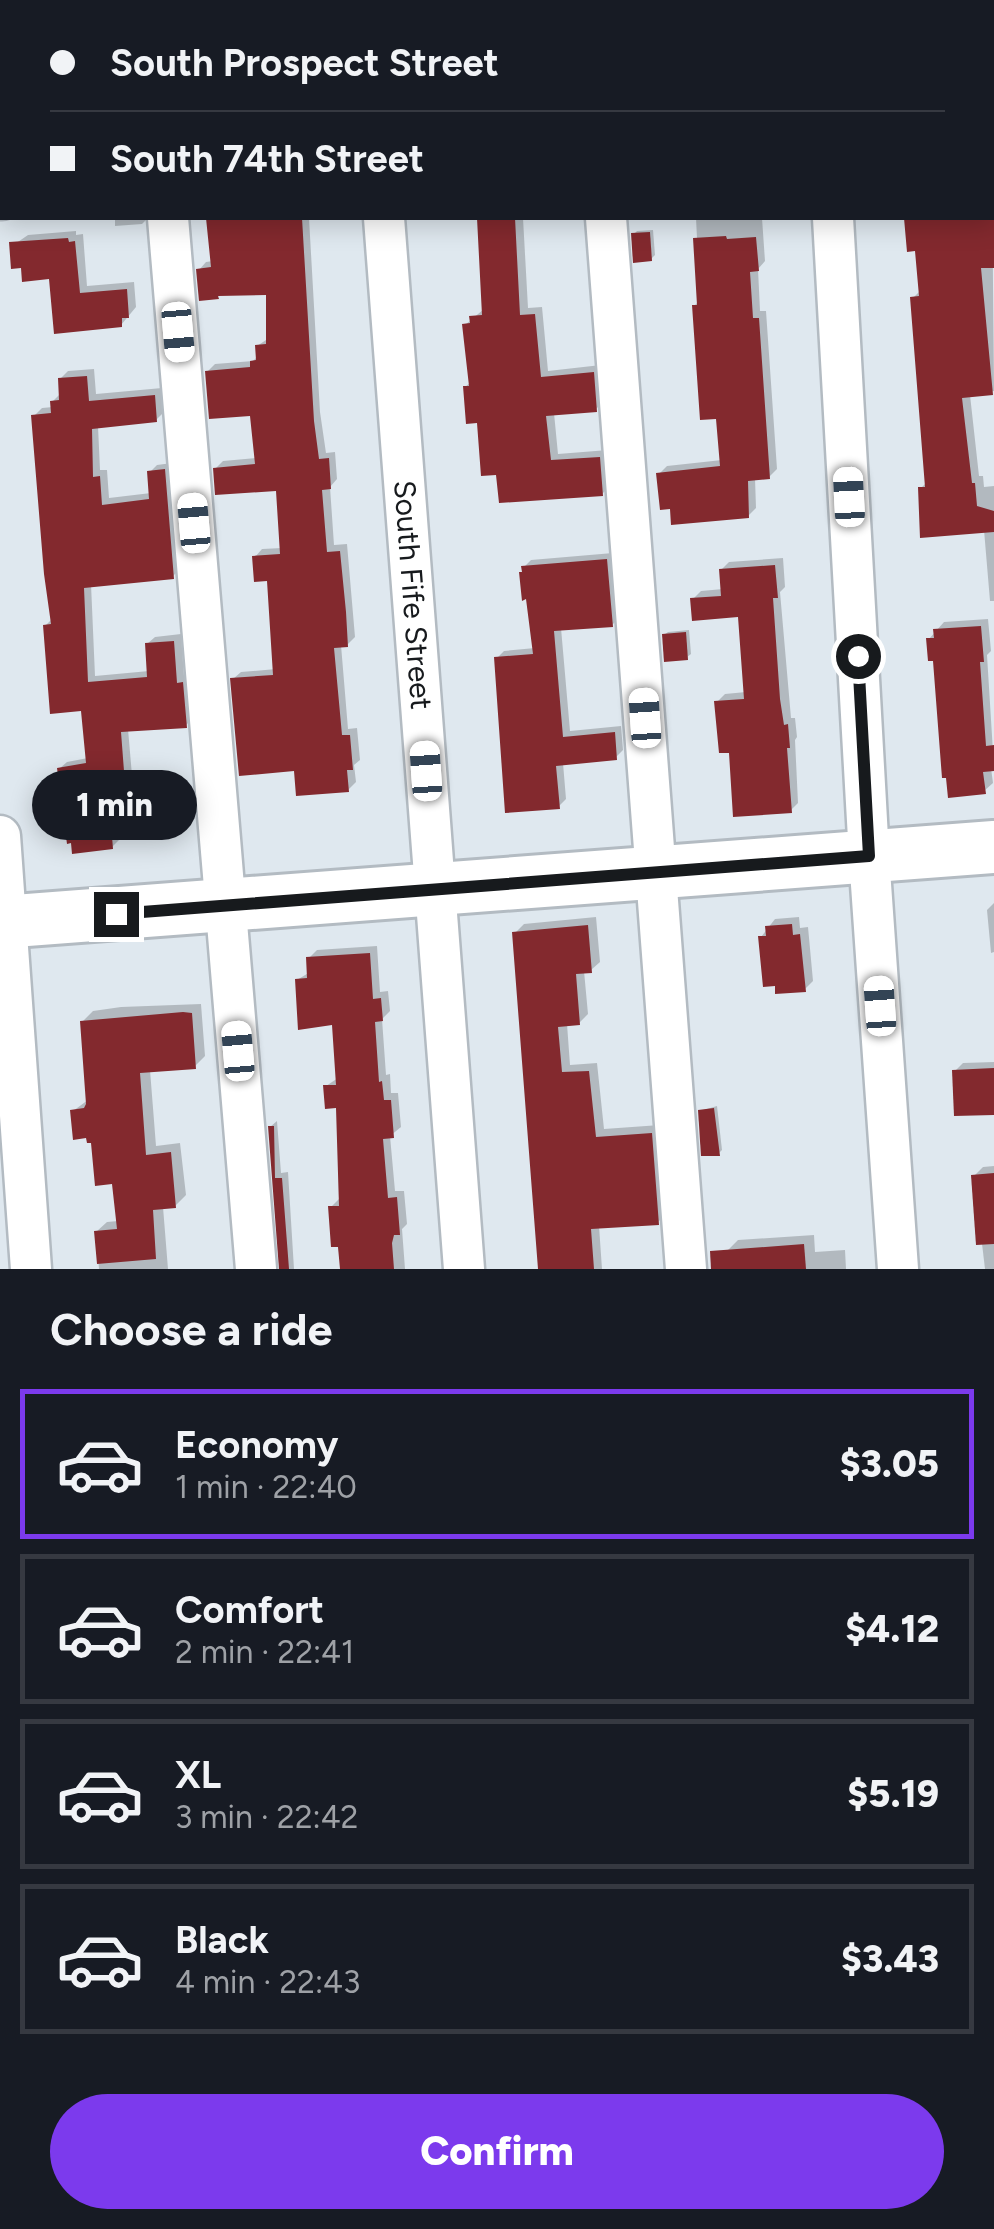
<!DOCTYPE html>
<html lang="en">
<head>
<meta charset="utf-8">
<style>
  body { margin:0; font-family:Figtree,sans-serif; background:#242831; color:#f1f3f6; height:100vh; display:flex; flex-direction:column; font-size:38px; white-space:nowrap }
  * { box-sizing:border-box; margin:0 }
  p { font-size:32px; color:#9ea1a6 }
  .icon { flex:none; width:55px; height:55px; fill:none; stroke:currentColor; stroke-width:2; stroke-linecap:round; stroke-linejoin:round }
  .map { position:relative; height:1269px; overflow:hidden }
  .drawer { display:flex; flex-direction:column; background:#171b24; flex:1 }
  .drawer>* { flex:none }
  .hud { position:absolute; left:0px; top:0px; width:995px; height:220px; box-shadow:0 5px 25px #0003; display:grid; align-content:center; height:220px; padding:0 50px; background:#171b24 }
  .end { position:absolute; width:45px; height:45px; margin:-22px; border:12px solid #171a1d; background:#fff; box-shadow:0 0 0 5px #fff }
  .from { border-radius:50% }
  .bubble { position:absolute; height:70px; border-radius:35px; background:#171b24; box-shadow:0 5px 25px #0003; font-size:32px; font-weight:800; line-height:70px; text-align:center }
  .car { position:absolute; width:30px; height:60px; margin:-30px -15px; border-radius:12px; box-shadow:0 0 8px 2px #0007; background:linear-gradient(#fff 24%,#345 0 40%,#fff 0 76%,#345 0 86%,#fff 0) }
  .hud b { display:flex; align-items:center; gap:35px; height:95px; font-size:38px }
  .hud b+b { border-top:2px solid #363941 }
  .hud i { width:25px; height:25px; background:#f1f3f6 }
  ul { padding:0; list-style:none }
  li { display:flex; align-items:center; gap:30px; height:150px; margin:0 20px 15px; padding:0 30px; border:5px solid #363941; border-radius:0px }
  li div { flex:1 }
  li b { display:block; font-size:38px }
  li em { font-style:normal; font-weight:800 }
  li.selected { border-color:#7c3aed }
  li>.icon { width:90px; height:90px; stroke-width:1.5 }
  h2 { padding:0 50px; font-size:45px; line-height:120px }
  .cta { display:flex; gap:20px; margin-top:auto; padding:20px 50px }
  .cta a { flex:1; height:115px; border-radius:60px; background:#7c3aed; color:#fff; font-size:40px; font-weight:800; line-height:115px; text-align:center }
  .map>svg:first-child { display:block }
  .shadow { fill:#0003 }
  .building { fill:#83292e }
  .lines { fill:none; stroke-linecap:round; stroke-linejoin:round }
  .minor-casing { stroke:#b3bbc2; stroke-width:45 }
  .major-casing { stroke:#b3bbc2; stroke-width:58 }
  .minor { stroke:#fff; stroke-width:40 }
  .major { stroke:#fff; stroke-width:52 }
  .route { stroke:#171a1d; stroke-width:12 }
  .labels { text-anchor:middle; stroke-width:10; stroke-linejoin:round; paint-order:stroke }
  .street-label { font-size:30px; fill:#171a1d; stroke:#ecf5fd }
</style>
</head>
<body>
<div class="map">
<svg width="994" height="1269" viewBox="0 0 994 1269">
  <rect width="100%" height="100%" fill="#dfe8ef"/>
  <!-- shadow -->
  <g class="shadow">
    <polygon points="994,37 994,132 992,132 992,38"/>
    <polygon points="992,173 994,391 970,395 979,476 983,476 984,487 994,486 994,601 990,601 984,530 921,488 927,482 913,298 921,290 917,249 909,249 907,218 992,218"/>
    <polygon points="115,218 148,218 142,224 115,226"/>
    <polygon points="208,218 309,218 320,412 326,453 335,452 337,479 330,487 334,545 347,544 355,637 347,645 341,645 348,729 357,728 360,760 354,765 356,782 348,790 296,768 233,679 241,672 276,669 269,578 255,557 262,549 282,548 278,488 215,469 223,461 257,458 252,413 207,372 215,364 253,361 258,356 257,346 269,338 268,292 221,293 218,297 199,270 206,262 213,261"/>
    <polygon points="480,218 523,218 528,308 542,307 548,371 601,365 604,401 596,409 554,413 558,454 608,450 610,486 602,494 499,473 465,387 471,382 465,325 484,309"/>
    <polygon points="696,218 762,218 765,261 758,269 760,311 766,311 777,469 769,477 755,478 756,508 748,516 672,506 659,474 667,466 722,460 718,416 694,306 700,300"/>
    <polygon points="653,230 655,255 651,259 634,234 637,231"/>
    <polygon points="76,231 76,235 83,234 87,286 134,282 136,307 121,325 51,277 24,265 12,246 28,235"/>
    <polygon points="94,369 96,394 162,388 164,412 156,420 98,426 100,470 107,470 109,498 151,493 150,472 157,465 172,463 181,568 173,576 91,584 95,676 149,671 147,644 155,637 181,634 184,676 190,676 193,718 186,725 128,729 133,787 125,795 116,796 120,839 112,847 73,841 59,769 67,762 88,758 83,709 45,626 53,618 34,416 42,408 53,407 52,402 61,393 60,379 68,371"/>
    <polygon points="613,553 619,618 612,625 561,628 570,731 621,726 623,750 616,757 563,763 566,799 559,806 497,658 504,651 535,648 524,567 531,560"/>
    <polygon points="783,558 785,587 780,592 791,718 795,718 797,737 795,740 798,803 790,811 732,750 717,702 725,694 746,692 740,615 693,599 701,591 723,589 721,570 729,562"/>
    <polygon points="988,619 991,651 987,655 994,768 991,768 993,783 984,791 929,639 944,622"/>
    <polygon points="689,630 691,654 687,657 664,635 668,632"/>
    <polygon points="994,903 994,952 991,953 987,910"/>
    <polygon points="596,917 600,962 591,970 584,971 588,1014 579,1023 567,1024 570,1065 597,1063 604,1129 660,1125 666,1214 658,1222 599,1226 602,1269 538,1269 540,1261 515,933 524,924"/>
    <polygon points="799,917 800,928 808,927 813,981 805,989 761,937 775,919"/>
    <polygon points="377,946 380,992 388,991 390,1011 382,1019 386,1075 390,1074 391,1093 398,1093 401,1127 390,1136 395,1191 404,1191 407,1224 402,1229 405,1269 342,1269 331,1207 339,1199 338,1105 326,1086 338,1078 334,1022 297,980 310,972 309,958 317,950"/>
    <polygon points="201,1004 205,1056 195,1066 150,1070 156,1146 180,1143 186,1195 175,1206 163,1207 168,1269 99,1269 96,1232 107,1222 118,1221 115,1182 73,1111 88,1100 82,1022 93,1011 121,1007"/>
    <polygon points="994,1062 994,1112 955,1071 963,1063"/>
    <polygon points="717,1106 722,1150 719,1153 700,1111"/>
    <polygon points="277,1121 281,1173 288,1172 294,1269 282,1269 270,1127"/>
    <polygon points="994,1166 994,1269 985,1269 974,1176 983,1167"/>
    <polygon points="814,1235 815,1252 845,1250 846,1269 729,1269 727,1251 738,1240"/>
  </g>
  <!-- building -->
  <g class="building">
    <polygon points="206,218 302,218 314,421 319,459 329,458 331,489 322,490 327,552 340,551 346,612 348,647 334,648 342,735 350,735 353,770 347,770 349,792 296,796 294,771 239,776 230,678 273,675 267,581 254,582 252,556 280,554 276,491 215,495 213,468 255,464 250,416 209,419 205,371 250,367 250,361 256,360 255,345 266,344 266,295 218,296 219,299 199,301 196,269 211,267"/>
    <polygon points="477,218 515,218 520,315 535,314 541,377 594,372 597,412 546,416 551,460 600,457 603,496 499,503 496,475 481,476 477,423 466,424 463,386 469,386 462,324 470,323 469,316 482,315"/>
    <polygon points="904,218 994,218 994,268 981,268 993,395 962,398 972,483 975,483 977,506 994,511 994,532 920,538 918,487 925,487 910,297 919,296 915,251 907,252"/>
    <polygon points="650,232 652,261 633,263 631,233"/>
    <polygon points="726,236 727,239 756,237 759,271 750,272 753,318 759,318 770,479 748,481 749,518 671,525 670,509 660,510 656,473 720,466 716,419 700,420 692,305 697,305 693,238"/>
    <polygon points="68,238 69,242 75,241 80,293 127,289 129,318 122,318 122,327 54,334 49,279 22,282 21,268 11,269 9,242"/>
    <polygon points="87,376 89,401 155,395 157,422 92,429 93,477 100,476 102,505 149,499 147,471 165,469 174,579 84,588 88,682 147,677 145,643 174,641 177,683 183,682 187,728 121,732 126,797 109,799 113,849 72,854 71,843 67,844 57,768 86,763 81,711 50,714 43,625 51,624 44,574 31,415 51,413 50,401 59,400 58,378"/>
    <polygon points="607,559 613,627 554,631 563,737 615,732 617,760 556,766 560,809 505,813 494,657 533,654 526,599 522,601 519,572 522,572 521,566"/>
    <polygon points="775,565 778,598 773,598 780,699 784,725 788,724 790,748 787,748 792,813 733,817 729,753 719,753 714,701 744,699 738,617 692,621 690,598 721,596 719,569"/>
    <polygon points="981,626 984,662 980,662 986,746 994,745 994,771 983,772 986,794 948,798 946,778 942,778 933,661 928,661 926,638 934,638 933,629"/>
    <polygon points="686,632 688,660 664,662 662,634"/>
    <polygon points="792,924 793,935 800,934 806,992 775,994 775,986 763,987 758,936 766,936 765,926"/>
    <polygon points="588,925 592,973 576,974 580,1025 558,1027 562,1072 589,1071 596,1137 652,1133 659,1225 591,1229 594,1269 538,1269 512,932"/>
    <polygon points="370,953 373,999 381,998 383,1021 375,1022 379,1082 382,1081 384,1100 391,1100 394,1138 383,1139 388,1198 397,1197 400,1235 394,1235 392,1243 394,1269 340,1269 338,1247 331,1247 328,1206 339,1206 336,1108 325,1109 323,1085 336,1085 332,1025 298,1030 295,979 307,978 306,957"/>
    <polygon points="183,1012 192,1013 196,1069 140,1073 146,1155 171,1152 176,1208 153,1210 156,1259 97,1264 94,1231 117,1229 112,1184 95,1186 91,1143 87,1143 86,1138 73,1140 70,1110 84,1108 86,1104 80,1021"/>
    <polygon points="994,1068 994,1115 954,1116 952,1070"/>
    <polygon points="714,1108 720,1156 701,1156 698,1110"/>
    <polygon points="268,1126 274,1126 275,1178 282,1178 289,1269 279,1269"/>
    <polygon points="994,1173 994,1244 976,1245 971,1175"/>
    <polygon points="804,1244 806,1269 711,1269 710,1251"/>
  </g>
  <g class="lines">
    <!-- minor casing -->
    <g class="minor-casing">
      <g id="minor">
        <polyline points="151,0 151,2"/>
        <polyline points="368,0 368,2"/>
        <polyline points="588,0 588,2"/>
        <polyline points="821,0 821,2"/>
        <polyline points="530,2 559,0"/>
        <polyline points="0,48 2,48"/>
        <polyline points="0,199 2,199"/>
        <polyline points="168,218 256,1269"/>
        <path id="s1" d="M384,218l80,1051"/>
        <polyline points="606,218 686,1269"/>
        <polyline points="833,218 869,856 898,1269"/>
        <polyline points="0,836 31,1269"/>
      </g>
    </g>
    <!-- major casing -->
    <g class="major-casing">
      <polyline id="major" points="0,922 994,847"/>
    </g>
    <!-- minor -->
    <use href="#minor" class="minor"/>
    <!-- major -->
    <use href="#major" class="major"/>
  </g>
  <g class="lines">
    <!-- route -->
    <polyline class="route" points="116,914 869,856 858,656"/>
  </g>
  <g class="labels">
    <!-- street labels -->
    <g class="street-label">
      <text dy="10" stroke="none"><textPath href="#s1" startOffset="378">South Fife Street</textPath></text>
    </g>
  </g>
</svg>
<i class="end from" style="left:858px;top:656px"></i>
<i class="end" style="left:116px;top:914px"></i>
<div class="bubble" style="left:32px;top:770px;width:165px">1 min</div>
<i class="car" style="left:178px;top:332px;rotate:175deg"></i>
<i class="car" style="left:849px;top:497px;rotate:357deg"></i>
<i class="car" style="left:194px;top:523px;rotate:355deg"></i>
<i class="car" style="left:645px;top:718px;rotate:356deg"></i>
<i class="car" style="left:426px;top:771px;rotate:356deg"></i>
<i class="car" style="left:880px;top:1006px;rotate:356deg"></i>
<i class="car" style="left:238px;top:1051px;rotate:355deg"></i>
<div class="hud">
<b><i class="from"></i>South Prospect Street</b>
<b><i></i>South 74th Street</b>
</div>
</div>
<section class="drawer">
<h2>Choose a ride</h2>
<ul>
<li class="selected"><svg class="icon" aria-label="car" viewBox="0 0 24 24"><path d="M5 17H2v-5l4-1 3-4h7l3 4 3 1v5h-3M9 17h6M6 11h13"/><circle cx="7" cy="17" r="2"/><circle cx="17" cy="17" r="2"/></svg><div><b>Economy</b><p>1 min · 22:40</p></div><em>$3.05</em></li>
<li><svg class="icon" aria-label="car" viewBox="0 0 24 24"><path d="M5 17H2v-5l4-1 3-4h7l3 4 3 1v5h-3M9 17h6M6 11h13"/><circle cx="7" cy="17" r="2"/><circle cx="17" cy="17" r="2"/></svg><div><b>Comfort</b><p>2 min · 22:41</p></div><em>$4.12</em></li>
<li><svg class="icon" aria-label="car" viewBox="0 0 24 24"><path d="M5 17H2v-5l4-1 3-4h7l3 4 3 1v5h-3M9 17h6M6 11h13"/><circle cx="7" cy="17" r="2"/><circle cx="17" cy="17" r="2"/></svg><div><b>XL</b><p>3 min · 22:42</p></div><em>$5.19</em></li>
<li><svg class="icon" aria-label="car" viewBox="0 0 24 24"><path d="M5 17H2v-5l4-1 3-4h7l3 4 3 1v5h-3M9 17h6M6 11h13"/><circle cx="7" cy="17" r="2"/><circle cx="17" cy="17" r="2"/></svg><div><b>Black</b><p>4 min · 22:43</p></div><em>$3.43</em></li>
</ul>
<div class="cta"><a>Confirm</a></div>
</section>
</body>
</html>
